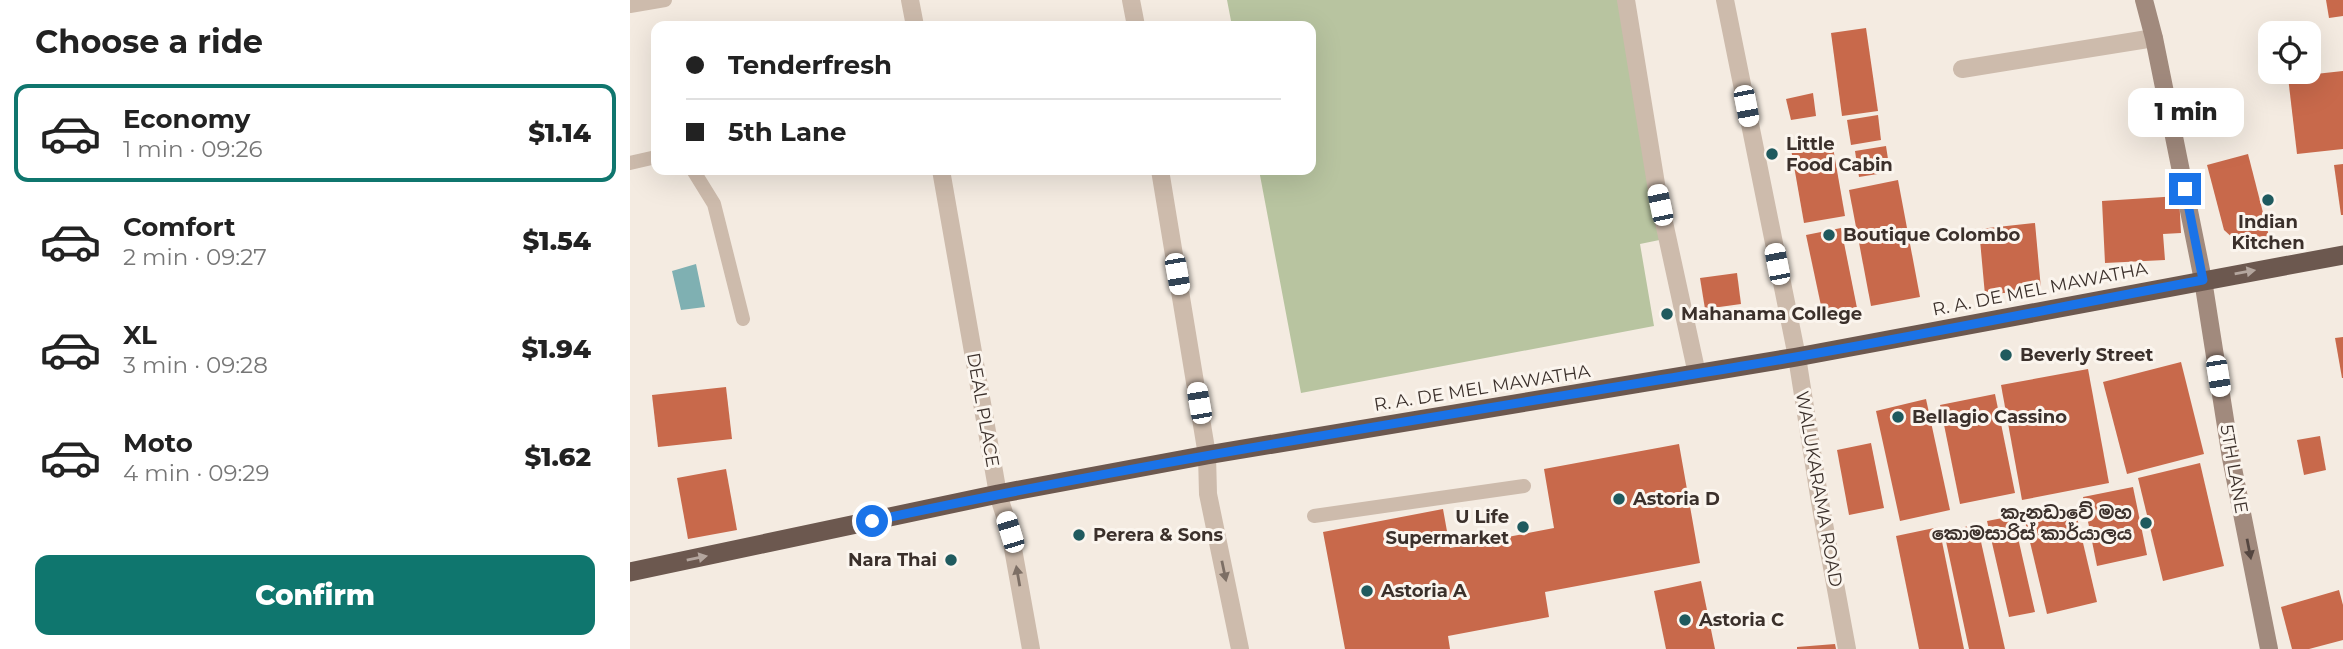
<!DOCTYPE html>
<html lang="en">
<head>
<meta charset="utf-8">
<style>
  body { margin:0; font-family:Montserrat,"Noto Sans Sinhala",sans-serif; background:#f6f6f6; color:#222; height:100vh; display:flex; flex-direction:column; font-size:26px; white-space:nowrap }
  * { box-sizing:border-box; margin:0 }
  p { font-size:23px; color:#767676 }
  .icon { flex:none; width:38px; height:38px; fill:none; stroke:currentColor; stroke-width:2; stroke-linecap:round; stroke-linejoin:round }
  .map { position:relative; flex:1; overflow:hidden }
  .details { display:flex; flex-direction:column; background:#fff; width:630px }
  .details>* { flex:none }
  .hud { position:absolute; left:21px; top:21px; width:665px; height:154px; border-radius:14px; box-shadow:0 7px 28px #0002; display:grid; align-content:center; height:154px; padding:0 35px; background:#fff }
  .buttons { position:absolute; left:1628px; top:21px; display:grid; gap:14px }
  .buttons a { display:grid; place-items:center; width:63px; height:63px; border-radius:14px; background:#fff; box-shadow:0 7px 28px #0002; font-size:35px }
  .end { position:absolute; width:32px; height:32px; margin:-16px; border:9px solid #1a73e8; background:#fff; box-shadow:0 0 0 4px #fff }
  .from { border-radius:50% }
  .bubble { position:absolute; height:49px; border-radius:14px; background:#fff; box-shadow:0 7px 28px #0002; font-size:23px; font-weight:800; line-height:49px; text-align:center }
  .car { position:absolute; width:21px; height:42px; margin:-21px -10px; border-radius:9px; box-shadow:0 0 5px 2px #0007; background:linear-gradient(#fff 24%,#345 0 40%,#fff 0 76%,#345 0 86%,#fff 0) }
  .hud b { display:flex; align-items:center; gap:24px; height:66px; font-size:26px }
  .hud b+b { border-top:2px solid #e0e0e0 }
  .hud i { width:18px; height:18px; background:#222 }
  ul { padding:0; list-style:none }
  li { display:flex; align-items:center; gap:21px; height:98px; margin:0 14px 10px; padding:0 21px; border:4px solid transparent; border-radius:14px }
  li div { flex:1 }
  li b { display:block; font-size:26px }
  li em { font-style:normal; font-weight:800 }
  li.selected { border-color:#0f766e }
  li>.icon { width:63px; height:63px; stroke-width:1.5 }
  h2 { padding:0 35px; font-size:32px; line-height:84px }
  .primary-button { display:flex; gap:14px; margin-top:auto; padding:14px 35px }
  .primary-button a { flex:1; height:80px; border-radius:14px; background:#0f766e; color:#fff; font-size:28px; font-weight:800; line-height:80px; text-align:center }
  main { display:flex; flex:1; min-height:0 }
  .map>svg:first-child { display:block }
  .green { fill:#b8c4a0 }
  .water { fill:#7fb0b2 }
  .building { fill:#c8694b }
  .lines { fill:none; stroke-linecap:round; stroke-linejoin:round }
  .service { stroke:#cdbbac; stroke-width:14 }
  .minor { stroke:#cdbbac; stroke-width:18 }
  .secondary { stroke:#a18a7d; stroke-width:18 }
  .trunk { stroke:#6c584f; stroke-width:19 }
  .oneway { fill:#b4a69e }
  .oneway2 { fill:#544640 }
  .oneway3 { fill:#7d6f65 }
  .route { stroke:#1a73e8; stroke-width:9 }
  .poi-dot { fill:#1f5a5e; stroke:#fbf5ee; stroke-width:2.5 }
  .labels { text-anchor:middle; stroke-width:6; stroke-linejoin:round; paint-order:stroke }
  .poi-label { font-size:18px; font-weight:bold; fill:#3b302b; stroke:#fbf5ee; text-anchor:start }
  .street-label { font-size:18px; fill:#3b302b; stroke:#fbf5ee }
</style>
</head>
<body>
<main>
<section class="details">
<h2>Choose a ride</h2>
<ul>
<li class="selected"><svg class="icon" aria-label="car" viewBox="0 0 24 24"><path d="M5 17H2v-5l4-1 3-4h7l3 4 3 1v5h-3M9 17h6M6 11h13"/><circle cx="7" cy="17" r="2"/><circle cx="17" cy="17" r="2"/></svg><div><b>Economy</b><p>1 min · 09:26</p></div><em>$1.14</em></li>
<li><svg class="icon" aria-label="car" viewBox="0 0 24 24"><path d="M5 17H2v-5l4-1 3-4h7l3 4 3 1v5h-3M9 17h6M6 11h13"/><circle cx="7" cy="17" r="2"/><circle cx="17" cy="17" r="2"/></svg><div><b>Comfort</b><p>2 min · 09:27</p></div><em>$1.54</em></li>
<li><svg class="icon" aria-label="car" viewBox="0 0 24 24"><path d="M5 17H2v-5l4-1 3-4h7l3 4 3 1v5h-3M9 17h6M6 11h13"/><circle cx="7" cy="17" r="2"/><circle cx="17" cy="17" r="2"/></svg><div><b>XL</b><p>3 min · 09:28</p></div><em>$1.94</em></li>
<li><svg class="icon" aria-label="car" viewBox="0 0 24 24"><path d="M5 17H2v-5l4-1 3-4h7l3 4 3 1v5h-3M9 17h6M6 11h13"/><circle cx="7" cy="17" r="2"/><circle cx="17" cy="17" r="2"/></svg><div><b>Moto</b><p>4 min · 09:29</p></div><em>$1.62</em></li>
</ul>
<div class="primary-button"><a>Confirm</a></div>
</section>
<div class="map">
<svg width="1713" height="649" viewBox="0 0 1713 649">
  <rect width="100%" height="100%" fill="#f4ebe1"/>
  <!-- green -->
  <polygon class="green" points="597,0 1000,0 1044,237 1010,244 1024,326 671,393 629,170 681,170 681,26 602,26"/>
  <!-- water -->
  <polygon class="water" points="66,264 75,307 51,310 42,271"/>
  <!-- building -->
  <g class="building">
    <polygon points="1696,0 1713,0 1713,16 1699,18"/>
    <polygon points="1236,28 1248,111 1212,116 1201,33"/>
    <polygon points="1713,71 1713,149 1667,154 1658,77"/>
    <polygon points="1183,93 1186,116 1161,120 1156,99"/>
    <polygon points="1248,115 1251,140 1221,145 1217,120"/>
    <polygon points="1202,142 1215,216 1174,223 1161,149"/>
    <polygon points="1256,146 1260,172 1229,177 1225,151"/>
    <polygon points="1618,154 1640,240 1619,243 1604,239 1594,230 1577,165"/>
    <polygon points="1713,164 1713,215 1711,215 1704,165"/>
    <polygon points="1268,180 1290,297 1241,306 1219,190"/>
    <polygon points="1549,196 1551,233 1533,234 1535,260 1475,263 1472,201"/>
    <polygon points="1405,223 1411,289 1355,295 1349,229"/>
    <polygon points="1211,228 1227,308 1193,315 1176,235"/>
    <polygon points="1107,273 1111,304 1075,309 1070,278"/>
    <polygon points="1713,337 1713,378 1712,378 1705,338"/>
    <polygon points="1551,362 1574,454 1497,474 1473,382"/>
    <polygon points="1458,369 1479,483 1392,500 1371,385"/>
    <polygon points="96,387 102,439 28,447 22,395"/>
    <polygon points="1365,394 1385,493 1330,504 1310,405"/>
    <polygon points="1296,399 1320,510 1270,521 1246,411"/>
    <polygon points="1690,436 1696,470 1674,475 1667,440"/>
    <polygon points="1241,443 1254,508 1219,515 1207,450"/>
    <polygon points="1049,444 1070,563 915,592 919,617 818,636 820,649 715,649 693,532 813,509 820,548 924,528 914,469"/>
    <polygon points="1570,463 1594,566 1533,581 1508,478"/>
    <polygon points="96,469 107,530 58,539 47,478"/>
    <polygon points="1503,487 1517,555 1467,566 1453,497"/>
    <polygon points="1445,509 1467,602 1417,614 1395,521"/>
    <polygon points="1383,516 1405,612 1379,617 1357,521"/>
    <polygon points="1347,524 1375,649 1339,649 1314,532"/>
    <polygon points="1309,527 1334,649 1289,649 1266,536"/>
    <polygon points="1071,581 1085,649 1036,649 1024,591"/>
    <polygon points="1709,590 1713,605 1713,640 1679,649 1662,649 1651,607"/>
    <polygon points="1205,644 1206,649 1167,649 1167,647"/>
  </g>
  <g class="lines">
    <!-- service -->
    <g class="service">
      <polyline points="0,6 35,0"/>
      <polyline points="0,163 26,157"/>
      <polyline points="63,170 84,204 113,319"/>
      <polyline points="684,516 894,486"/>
    </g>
    <!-- minor -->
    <g class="minor">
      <polyline points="280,0 285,26"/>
      <polyline points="501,0 506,26"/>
      <polyline points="996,0 1027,190 1067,374"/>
      <polyline points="1095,0 1167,357 1190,502 1217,649"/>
      <polyline points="1332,69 1524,38"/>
      <polyline points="311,170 368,494 380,532 401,649"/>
      <polyline points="530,170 577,455 578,494 610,649"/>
    </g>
    <!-- secondary -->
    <polyline class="secondary" points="1514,0 1524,38 1573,280 1601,458 1639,649"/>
    <!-- trunk -->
    <polyline class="trunk" points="0,572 368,494 577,455 1167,357 1713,255"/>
  </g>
  <!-- one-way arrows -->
  <defs><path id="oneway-solid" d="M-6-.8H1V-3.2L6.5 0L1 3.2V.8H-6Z" transform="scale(1.75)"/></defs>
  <g class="oneway">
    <use href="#oneway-solid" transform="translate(1615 272) rotate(-10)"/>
    <use href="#oneway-solid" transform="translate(67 558) rotate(-12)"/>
  </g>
  <use class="oneway2" href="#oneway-solid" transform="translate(1619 549) rotate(79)"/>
  <g class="oneway3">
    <use href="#oneway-solid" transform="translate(594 571) rotate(78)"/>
    <use href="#oneway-solid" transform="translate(388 576) rotate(-100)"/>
  </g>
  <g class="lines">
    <!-- route -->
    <path class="route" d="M242,521c290,-63 584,-107 877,-156 152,-25 303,-57 454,-85l-18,-91"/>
  </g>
  <!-- markers -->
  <g class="poi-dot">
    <circle cx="1142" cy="154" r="7"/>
    <circle cx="1638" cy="200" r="7"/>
    <circle cx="1199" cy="235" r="7"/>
    <circle cx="1037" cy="314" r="7"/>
    <circle cx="1376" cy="355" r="7"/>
    <circle cx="1268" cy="417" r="7"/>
    <circle cx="989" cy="499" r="7"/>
    <circle cx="1516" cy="523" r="7"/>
    <circle cx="893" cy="527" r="7"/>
    <circle cx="449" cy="535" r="7"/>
    <circle cx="321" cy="560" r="7"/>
    <circle cx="737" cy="591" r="7"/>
    <circle cx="1055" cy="620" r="7"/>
  </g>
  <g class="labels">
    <!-- poi labels -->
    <g class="poi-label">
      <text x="1156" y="150">Little<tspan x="1156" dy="21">Food Cabin</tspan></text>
      <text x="1638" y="228" text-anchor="middle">Indian<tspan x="1638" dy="21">Kitchen</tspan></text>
      <text x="1213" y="241">Boutique Colombo</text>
      <text x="1051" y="320">Mahanama College</text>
      <text x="1390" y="361">Beverly Street</text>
      <text x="1282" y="423">Bellagio Cassino</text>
      <text x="1003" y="505">Astoria D</text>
      <text x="1502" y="519" text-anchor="end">කැනඩාවේ මහ<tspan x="1502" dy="21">කොමසාරිස් කාර්යාලය</tspan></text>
      <text x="879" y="523" text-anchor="end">U Life<tspan x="879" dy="21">Supermarket</tspan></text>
      <text x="463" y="541">Perera &amp; Sons</text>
      <text x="307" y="566" text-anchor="end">Nara Thai</text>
      <text x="751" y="597">Astoria A</text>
      <text x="1069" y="626">Astoria C</text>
    </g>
    <!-- street labels -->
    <g class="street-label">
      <text transform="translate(1410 289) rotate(-11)" y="6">R. A. DE MEL MAWATHA</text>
      <text transform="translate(852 388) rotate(-9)" y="6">R. A. DE MEL MAWATHA</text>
      <text transform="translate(353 410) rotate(80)" y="6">DEAL PLACE</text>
      <text transform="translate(1604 469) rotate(80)" y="6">5TH LANE</text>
      <text transform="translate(1189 489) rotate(80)" y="6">WALUKARAMA ROAD</text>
    </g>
  </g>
</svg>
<div class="buttons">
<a><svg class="icon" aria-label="locate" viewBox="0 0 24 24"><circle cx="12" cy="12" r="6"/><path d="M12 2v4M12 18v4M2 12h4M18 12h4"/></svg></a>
</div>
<i class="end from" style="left:242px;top:521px"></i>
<i class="end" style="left:1555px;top:189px"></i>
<div class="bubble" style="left:1498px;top:88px;width:116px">1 min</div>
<i class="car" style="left:1116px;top:106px;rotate:169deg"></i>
<i class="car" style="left:1030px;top:205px;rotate:348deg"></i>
<i class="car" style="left:1147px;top:264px;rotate:349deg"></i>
<i class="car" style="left:547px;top:274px;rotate:170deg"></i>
<i class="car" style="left:1588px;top:376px;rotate:171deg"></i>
<i class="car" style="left:569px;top:403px;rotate:350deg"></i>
<i class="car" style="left:380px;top:532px;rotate:343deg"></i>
<div class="hud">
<b><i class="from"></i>Tenderfresh</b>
<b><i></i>5th Lane</b>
</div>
</div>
</main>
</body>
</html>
